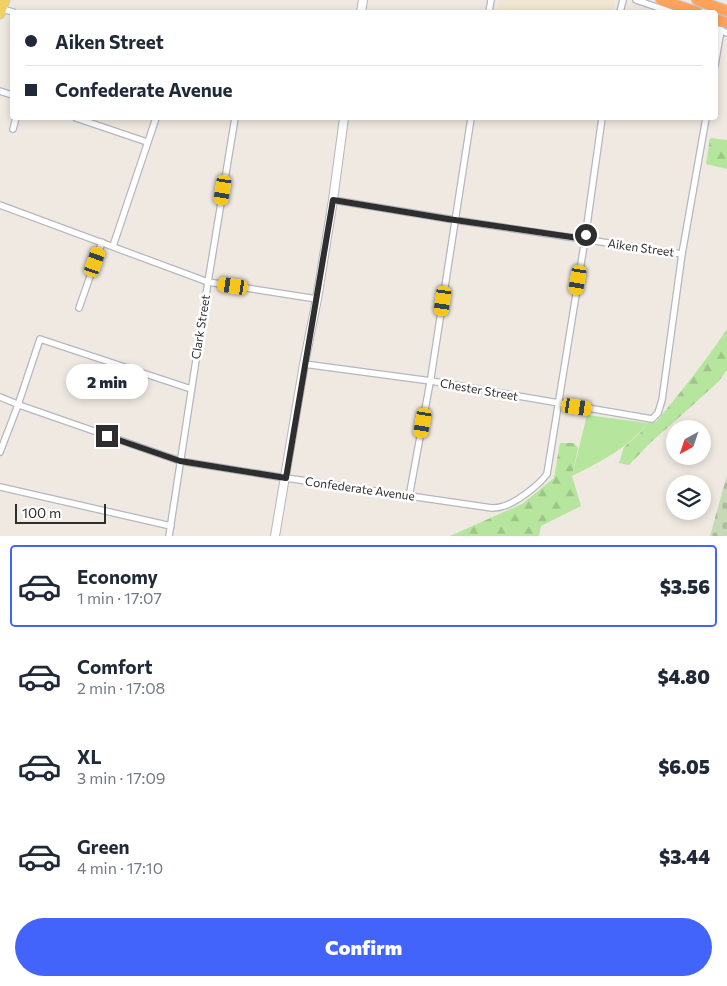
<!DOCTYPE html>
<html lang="en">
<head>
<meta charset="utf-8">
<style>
  body { margin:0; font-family:Commissioner,sans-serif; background:#f2f2f3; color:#1f2937; height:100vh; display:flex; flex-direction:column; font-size:19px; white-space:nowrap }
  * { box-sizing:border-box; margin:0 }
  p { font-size:16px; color:#747a83 }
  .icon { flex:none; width:28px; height:28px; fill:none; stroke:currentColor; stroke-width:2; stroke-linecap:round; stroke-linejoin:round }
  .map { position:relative; height:536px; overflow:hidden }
  .drawer { display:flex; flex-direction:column; background:#fff; flex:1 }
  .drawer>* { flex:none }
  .hud { position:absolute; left:10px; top:10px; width:708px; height:110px; border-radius:5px; box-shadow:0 2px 8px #0003; display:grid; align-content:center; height:110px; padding:0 15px; background:#fff }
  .needle { width:32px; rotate:220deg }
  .buttons { position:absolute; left:666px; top:420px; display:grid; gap:10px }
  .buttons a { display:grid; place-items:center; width:45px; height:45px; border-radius:50%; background:#fff; box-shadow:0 2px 8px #0003; font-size:25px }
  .scale { position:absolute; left:15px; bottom:12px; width:91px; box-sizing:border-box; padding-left:5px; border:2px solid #2e2e2e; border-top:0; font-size:14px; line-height:18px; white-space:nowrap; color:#2e2e2e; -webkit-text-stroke:4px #fff; paint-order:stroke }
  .end { position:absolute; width:22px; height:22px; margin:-11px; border:6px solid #2e2e2e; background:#fff; box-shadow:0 0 0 2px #fff }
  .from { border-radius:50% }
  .bubble { position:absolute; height:35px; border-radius:18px; background:#fff; box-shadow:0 2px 8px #0003; font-size:16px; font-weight:800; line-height:35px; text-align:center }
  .car { position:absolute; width:15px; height:30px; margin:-15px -8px; border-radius:6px; box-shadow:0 0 4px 1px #0007; background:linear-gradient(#f5c518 24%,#345 0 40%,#f5c518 0 76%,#345 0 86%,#f5c518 0) }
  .hud b { display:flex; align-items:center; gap:18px; height:48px; font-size:19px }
  .hud b+b { border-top:1px solid #e0e1e3 }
  .hud i { width:12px; height:12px; background:#1f2937 }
  ul { padding:9px 0 0; list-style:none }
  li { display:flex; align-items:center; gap:15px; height:82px; margin:0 10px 8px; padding:0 5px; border:2px solid transparent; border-radius:5px }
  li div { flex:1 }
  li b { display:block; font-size:19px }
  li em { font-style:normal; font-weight:800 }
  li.selected { border-color:#4264fb }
  li>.icon { width:45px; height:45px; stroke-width:1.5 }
  .action { display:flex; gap:10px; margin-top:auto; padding:10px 15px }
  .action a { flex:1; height:58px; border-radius:30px; background:#4264fb; color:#fff; font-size:20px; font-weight:800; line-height:58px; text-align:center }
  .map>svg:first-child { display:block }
  .education { fill:#f0e6d1 }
  .grass { fill:#b6e59e }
  .forest { fill:url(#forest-firs) }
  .cemetery { fill:url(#cemetery-stones) }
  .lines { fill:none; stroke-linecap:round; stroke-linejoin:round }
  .street-casing { stroke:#b4b7c1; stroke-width:8 }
  .secondary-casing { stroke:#b4b7c1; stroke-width:10 }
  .primary-casing { stroke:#c9c9c9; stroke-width:11 }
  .highway-casing { stroke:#c9c9c9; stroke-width:12 }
  .street { stroke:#fff; stroke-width:5.5 }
  .secondary { stroke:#fff; stroke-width:8 }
  .primary { stroke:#f2d163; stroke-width:9 }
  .highway { stroke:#ffa35c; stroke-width:10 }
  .route { stroke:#2e2e2e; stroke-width:6 }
  .labels { text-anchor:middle; stroke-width:5; stroke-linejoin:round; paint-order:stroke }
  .street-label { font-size:12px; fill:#2e2e2e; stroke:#fff }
</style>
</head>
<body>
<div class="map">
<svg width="727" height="536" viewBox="0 0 727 536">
  <defs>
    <pattern id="forest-firs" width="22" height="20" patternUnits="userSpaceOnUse" patternTransform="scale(1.25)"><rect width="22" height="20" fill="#b6e59e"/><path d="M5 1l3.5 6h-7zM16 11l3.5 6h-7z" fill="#9dc588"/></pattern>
    <pattern id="cemetery-stones" width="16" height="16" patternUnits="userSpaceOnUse" patternTransform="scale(1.25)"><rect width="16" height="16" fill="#c8d9b8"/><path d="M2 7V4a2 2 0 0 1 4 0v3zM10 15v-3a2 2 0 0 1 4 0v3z" fill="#acbb9e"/></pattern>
  </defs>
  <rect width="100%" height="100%" fill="#efe9e1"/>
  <!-- education -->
  <polygon class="education" points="499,0 615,0 613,12 497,12"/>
  <!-- grass -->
  <path class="grass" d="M587,415l61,8c-22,26 -46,38 -76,53z"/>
  <!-- forest -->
  <g class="forest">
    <polygon points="710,138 727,140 727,169 706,164"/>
    <path d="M727,329v41l-9,12 -34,31 -34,30 -21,22 -10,-2 5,-16 16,-14 8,-10 8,-1c25,-30 49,-60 71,-93z"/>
    <polygon points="560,443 574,443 578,448 572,476 581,506 541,526 539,536 450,536 522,504 554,478"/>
  </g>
  <!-- cemetery -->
  <polygon class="cemetery" points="727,475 727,536 710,536"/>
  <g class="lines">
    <!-- street casing -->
    <g class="street-casing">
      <g id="street">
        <polyline points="636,0 671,12"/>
        <polyline points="2,9 13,12"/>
        <polyline points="489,12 491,0"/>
        <polyline points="620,12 623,0"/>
        <polyline points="715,28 727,33"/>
        <polyline points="715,65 721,30"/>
        <polyline points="0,91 12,95"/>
        <polyline points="76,118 147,142"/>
        <polyline points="13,129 16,118"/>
        <polyline points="333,200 455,220 682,254"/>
        <polyline points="0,205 208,282 317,299"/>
        <polyline points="113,246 156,118"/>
        <polyline points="79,308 102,242"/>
        <polyline points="304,364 431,381 652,419 658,413 662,400 682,254 706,118"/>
        <path d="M0,397l22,9 158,55 106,17 206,30c4,0 9,-1 12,-2 13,-4 35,-21 43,-32l38,-235 17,-121"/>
        <polyline points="0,452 18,405 40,339 191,389"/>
        <polyline points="0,487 171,526"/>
        <polyline points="409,497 431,377 471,118"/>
        <polyline points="169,536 208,282 235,118"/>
      </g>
    </g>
    <!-- secondary casing -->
    <g class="secondary-casing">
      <g id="secondary">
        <polyline points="361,12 363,0"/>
        <polyline points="275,536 304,364 317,299 333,200 344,118"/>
      </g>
    </g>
    <!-- primary casing -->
    <g class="primary-casing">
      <polyline id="primary" points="0,14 5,0"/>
    </g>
    <!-- highway casing -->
    <g class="highway-casing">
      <g id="highway">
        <polyline points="661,0 697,12"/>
        <polyline points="697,0 727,11"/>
        <polyline points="715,19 727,23"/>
      </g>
    </g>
    <!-- street -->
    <use href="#street" class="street"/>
    <!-- secondary -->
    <use href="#secondary" class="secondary"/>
    <!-- primary -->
    <use href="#primary" class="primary"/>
    <!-- highway -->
    <use href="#highway" class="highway"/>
  </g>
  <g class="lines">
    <!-- route -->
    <polyline class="route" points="107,436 180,461 286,478 333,200 448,219 585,239 586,235"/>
  </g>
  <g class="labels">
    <!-- street labels -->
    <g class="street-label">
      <text transform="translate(641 248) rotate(8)" y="4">Aiken Street</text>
      <text transform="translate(201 327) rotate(-81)" y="4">Clark Street</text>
      <text transform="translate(479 390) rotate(10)" y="4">Chester Street</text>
      <text transform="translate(360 489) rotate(8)" y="4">Confederate Avenue</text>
    </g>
  </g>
</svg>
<div class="buttons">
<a><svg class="needle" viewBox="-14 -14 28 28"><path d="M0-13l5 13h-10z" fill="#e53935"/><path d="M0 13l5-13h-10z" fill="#747a83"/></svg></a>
<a><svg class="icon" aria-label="layers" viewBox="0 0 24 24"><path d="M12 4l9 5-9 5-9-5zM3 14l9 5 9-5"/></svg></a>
</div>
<div class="scale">100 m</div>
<i class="end from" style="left:586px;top:235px"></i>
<i class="end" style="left:107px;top:436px"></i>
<div class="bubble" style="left:66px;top:364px;width:82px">2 min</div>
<i class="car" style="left:223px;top:190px;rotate:189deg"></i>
<i class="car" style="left:95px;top:262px;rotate:19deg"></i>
<i class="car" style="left:578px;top:280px;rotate:190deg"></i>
<i class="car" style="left:233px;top:286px;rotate:279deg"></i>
<i class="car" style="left:443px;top:301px;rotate:188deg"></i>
<i class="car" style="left:577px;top:407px;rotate:99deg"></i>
<i class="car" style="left:423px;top:423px;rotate:190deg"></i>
<div class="hud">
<b><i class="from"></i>Aiken Street</b>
<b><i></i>Confederate Avenue</b>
</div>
</div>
<section class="drawer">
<ul>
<li class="selected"><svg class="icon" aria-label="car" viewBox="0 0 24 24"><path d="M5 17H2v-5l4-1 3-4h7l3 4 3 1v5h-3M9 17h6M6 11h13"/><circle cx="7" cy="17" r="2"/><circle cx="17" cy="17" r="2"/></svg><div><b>Economy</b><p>1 min · 17:07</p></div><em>$3.56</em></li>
<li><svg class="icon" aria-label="car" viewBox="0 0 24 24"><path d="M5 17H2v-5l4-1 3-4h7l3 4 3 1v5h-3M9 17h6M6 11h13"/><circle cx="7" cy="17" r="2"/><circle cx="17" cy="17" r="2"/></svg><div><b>Comfort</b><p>2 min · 17:08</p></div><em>$4.80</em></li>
<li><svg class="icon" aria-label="car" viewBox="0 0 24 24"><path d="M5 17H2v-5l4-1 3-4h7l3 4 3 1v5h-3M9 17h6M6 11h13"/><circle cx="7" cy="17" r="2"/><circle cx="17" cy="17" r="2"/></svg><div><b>XL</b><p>3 min · 17:09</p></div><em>$6.05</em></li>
<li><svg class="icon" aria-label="car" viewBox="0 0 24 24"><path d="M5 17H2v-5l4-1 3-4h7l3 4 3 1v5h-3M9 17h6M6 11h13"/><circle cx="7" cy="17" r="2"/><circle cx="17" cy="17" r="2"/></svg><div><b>Green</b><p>4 min · 17:10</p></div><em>$3.44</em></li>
</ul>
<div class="action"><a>Confirm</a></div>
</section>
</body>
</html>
